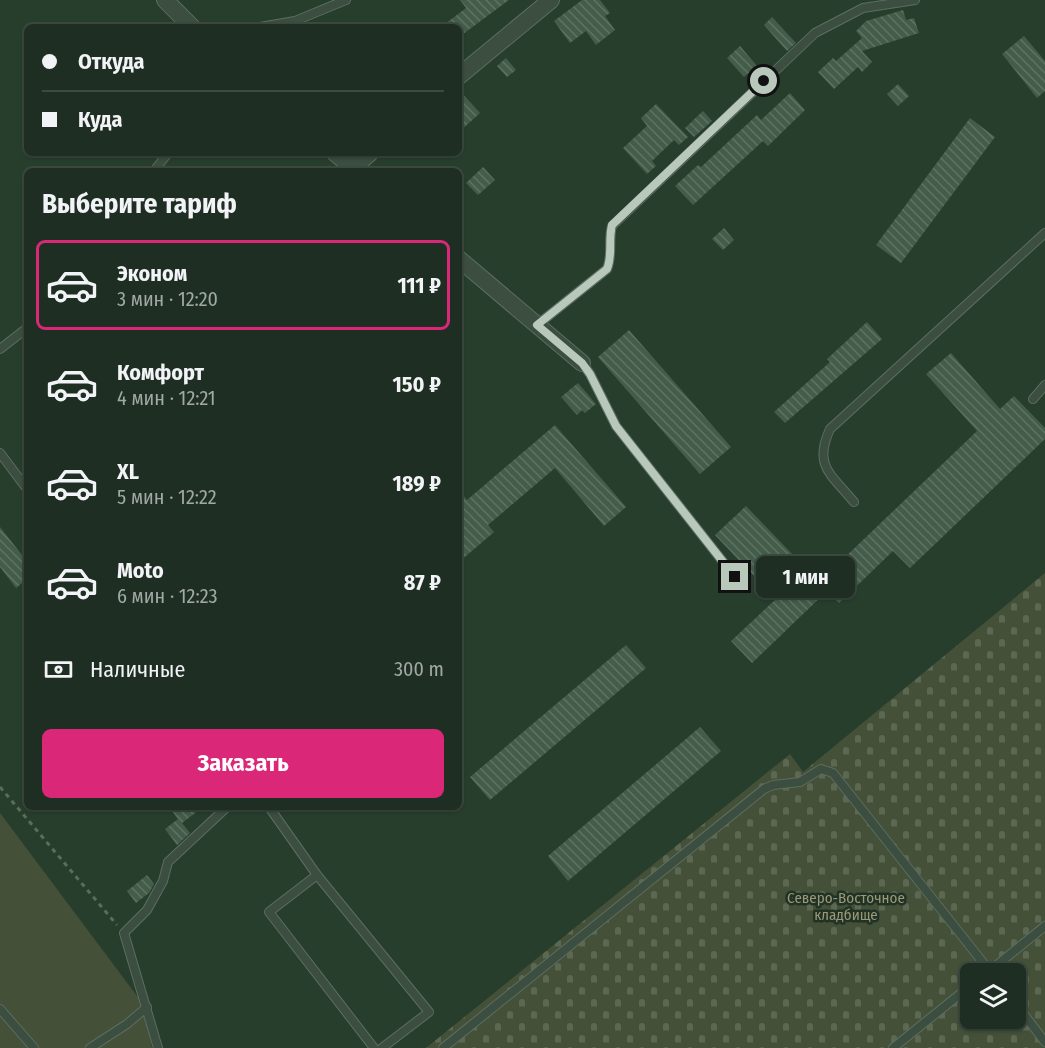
<!DOCTYPE html>
<html lang="ru">
<head>
<meta charset="utf-8">
<style>
  body { margin:0; font-family:"Fira Sans Condensed",sans-serif; background:#2b3a2f; color:#f1f3f6; height:100vh; display:flex; flex-direction:column; font-size:22px; white-space:nowrap }
  * { box-sizing:border-box; margin:0 }
  p { font-size:20px; color:#a1a8a5 }
  .icon { flex:none; width:33px; height:33px; fill:none; stroke:currentColor; stroke-width:2; stroke-linecap:round; stroke-linejoin:round }
  .map { position:relative; flex:1; overflow:hidden }
  .side { position:absolute; left:24px; top:168px; width:438px; height:642px; display:flex; flex-direction:column; background:#1e2e22; border-radius:9px; box-shadow:0 2px 4px #0004,0 0 0 2px #3c4a40 }
  .side>* { flex:none }
  .top-card { position:absolute; left:24px; top:24px; width:438px; height:132px; border-radius:9px; box-shadow:0 2px 4px #0004,0 0 0 2px #3c4a40; display:grid; align-content:center; height:132px; padding:0 18px; background:#1e2e22 }
  .controls { position:absolute; left:960px; top:963px; display:grid; gap:12px }
  .controls a { display:grid; place-items:center; width:66px; height:66px; border-radius:9px; background:#1e2e22; box-shadow:0 2px 4px #0004,0 0 0 2px #3c4a40; font-size:30px }
  .end { position:absolute; width:27px; height:27px; margin:-14px; border:8px solid #b8c9bc; background:#111; box-shadow:0 0 0 3px #111 }
  .from { border-radius:50% }
  .bubble { position:absolute; height:42px; border-radius:9px; background:#1e2e22; box-shadow:0 2px 4px #0004,0 0 0 2px #3c4a40; font-size:20px; font-weight:700; line-height:42px; text-align:center }
  .top-card b { display:flex; align-items:center; gap:21px; height:57px; font-size:22px }
  .top-card b+b { border-top:2px solid #3c4a40 }
  .top-card i { width:15px; height:15px; background:#f1f3f6 }
  ul { padding:0; list-style:none }
  li { display:flex; align-items:center; gap:18px; height:90px; margin:0 12px 9px; padding:0 6px; border:3px solid transparent; border-radius:9px }
  li div { flex:1 }
  li b { display:block; font-size:22px }
  li em { font-style:normal; font-weight:700 }
  li.active { border-color:#db2777 }
  li>.icon { width:54px; height:54px; stroke-width:1.5 }
  h2 { padding:0 18px; font-size:27px; line-height:72px }
  .pay { display:flex; align-items:center; gap:15px; height:66px; padding:0 18px; font-size:22px }
  .pay p { margin-inline-start:auto }
  .button { display:flex; gap:12px; margin-top:auto; padding:12px 18px }
  .button a { flex:1; height:69px; border-radius:9px; background:#db2777; color:#fff; font-size:24px; font-weight:700; line-height:69px; text-align:center }
  .map>svg:first-child { display:block }
  .cemetery { fill:url(#cemetery-stones); fill-rule:evenodd }
  .garden { fill:#445038 }
  .building { fill:url(#building-back-hatch) }
  .lines { fill:none; stroke-linecap:round; stroke-linejoin:round }
  .lane-casing { stroke:#5c6e61; stroke-width:10 }
  .street-casing { stroke:#5c6e61; stroke-width:18 }
  .path { stroke:#5c6c59; stroke-width:3; stroke-dasharray:4.5 4.5; stroke-linecap:butt }
  .lane { stroke:#3b4e40; stroke-width:8 }
  .street { stroke:#3b4e40; stroke-width:16 }
  .route { stroke:#b8c9bc; stroke-width:8 }
  .labels { text-anchor:middle; stroke-width:5; stroke-linejoin:round; paint-order:stroke }
  .park-label { font-size:15px; fill:#9c9878; stroke:#203325 }
</style>
</head>
<body>
<div class="map">
<svg width="1045" height="1048" viewBox="0 0 1045 1048">
  <defs>
    <pattern id="cemetery-stones" width="16" height="16" patternUnits="userSpaceOnUse" patternTransform="scale(1.5)"><rect width="16" height="16" fill="#445038"/><path d="M2 7V4a2 2 0 0 1 4 0v3zM10 15v-3a2 2 0 0 1 4 0v3z" fill="#5d6853"/></pattern>
    <pattern id="building-back-hatch" width="6" height="6" patternUnits="userSpaceOnUse" patternTransform="scale(1.5)"><rect width="6" height="6" fill="#445d4a"/><path d="M-1 5l2 2M0 0l6 6M5-1l2 2" fill="none" stroke="#5d7362"/></pattern>
  </defs>
  <rect width="100%" height="100%" fill="#283e2d"/>
  <!-- cemetery -->
  <path class="cemetery" d="M1045,573v475h-619l364,-294 13,18zM970,974h46v44h-46z"/>
  <!-- garden -->
  <polygon class="garden" points="0,813 143,1004 152,1048 0,1048"/>
  <!-- building -->
  <g class="building">
    <polygon points="460,0 509,0 459,37 459,27 441,27 466,8"/>
    <polygon points="582,0 600,0 610,13 605,16 615,30 596,45 586,31 570,43 554,21"/>
    <polygon points="903,10 906,20 914,18 919,33 862,51 872,62 862,72 858,67 834,89 818,72 833,58 836,61 862,38 856,31 866,21"/>
    <polygon points="772,17 796,43 787,51 764,25"/>
    <polygon points="1024,36 1045,61 1045,91 1037,98 1002,54"/>
    <polygon points="740,46 757,66 744,77 727,58"/>
    <polygon points="506,58 516,70 507,77 497,66"/>
    <polygon points="898,84 909,96 898,106 887,94"/>
    <polygon points="459,90 480,113 459,132"/>
    <polygon points="790,93 805,110 768,146 763,141 693,205 675,186 698,165 701,167 757,115 761,120"/>
    <polygon points="656,104 688,137 679,145 674,140 652,161 656,166 647,174 623,148 647,126 641,118"/>
    <polygon points="703,111 712,121 694,137 685,128"/>
    <polygon points="970,118 995,137 901,263 876,245"/>
    <polygon points="483,167 495,180 478,195 466,183"/>
    <polygon points="724,228 734,240 723,250 712,239"/>
    <polygon points="867,322 882,339 785,423 774,412 830,362 827,359"/>
    <polygon points="629,330 731,447 700,474 598,357"/>
    <polygon points="951,353 1000,409 1014,396 1045,428 1045,439 910,568 893,551 839,603 827,591 752,663 731,641 776,599 715,535 746,506 819,582 977,431 926,374"/>
    <polygon points="578,383 596,404 585,413 582,410 577,415 561,397"/>
    <polygon points="555,425 626,507 604,526 555,468 488,525 494,532 459,562 459,490 467,500"/>
    <polygon points="0,527 22,555 27,551 27,579 16,588 0,567"/>
    <polygon points="626,645 646,668 490,800 470,777"/>
    <polygon points="700,727 721,751 568,881 548,856"/>
    <polygon points="169,807 203,807 182,823 190,833 177,845 165,829 178,819"/>
    <polygon points="147,875 154,884 149,893 136,903 127,891"/>
  </g>
  <g class="lines">
    <!-- lane casing -->
    <g class="lane-casing">
      <g id="lane">
        <polyline points="260,27 295,21 346,0"/>
        <polyline points="154,171 168,153"/>
        <path d="M537,325l70,-56c6,-14 1,-29 5,-43l203,-193 48,-25 52,-8"/>
        <polyline points="0,349 27,328"/>
        <polyline points="582,363 590,374 616,426 735,577"/>
        <polyline points="1033,399 1045,385"/>
        <polyline points="0,453 27,489"/>
        <path d="M854,502c-23,-28 -41,-36 -24,-73l215,-196"/>
        <polyline points="269,807 317,875 429,1012 382,1048"/>
        <polyline points="317,875 269,912 374,1048"/>
        <polyline points="987,973 1045,926"/>
        <polyline points="1016,1004 1045,1042"/>
        <polyline points="0,1009 34,1048"/>
        <polyline points="90,1048 127,1024 147,1007"/>
        <polyline points="158,1048 124,933 147,910 163,881 168,862 227,807"/>
        <polyline points="443,1048 764,789 773,785 800,782 821,769 833,773 992,974"/>
        <polyline points="893,1048 970,986"/>
      </g>
    </g>
    <!-- street casing -->
    <g class="street-casing">
      <g id="street">
        <polyline points="165,0 192,27"/>
        <polyline points="459,76 551,0"/>
        <polyline points="335,153 356,171"/>
        <polyline points="353,168 370,153"/>
        <polyline points="459,259 582,363"/>
      </g>
    </g>
    <!-- path -->
    <polyline class="path" points="0,787 117,925"/>
    <!-- lane -->
    <use href="#lane" class="lane"/>
    <!-- street -->
    <use href="#street" class="street"/>
  </g>
  <g class="lines">
    <!-- route -->
    <path class="route" d="M735,577l-119,-151 -26,-52 -8,-11 -45,-38 70,-56c6,-14 1,-29 5,-44l152,-144"/>
  </g>
  <g class="labels">
    <!-- park labels -->
    <g class="park-label">
      <text x="846" y="903">Северо-Восточное<tspan x="846" dy="17">кладбище</tspan></text>
    </g>
  </g>
</svg>
<div class="controls">
<a><svg class="icon" aria-label="layers" viewBox="0 0 24 24"><path d="M12 4l9 5-9 5-9-5zM3 14l9 5 9-5"/></svg></a>
</div>
<i class="end from" style="left:764px;top:81px"></i>
<i class="end" style="left:735px;top:577px"></i>
<div class="bubble" style="left:756px;top:556px;width:99px">1 мин</div>
<div class="top-card">
<b><i class="from"></i>Откуда</b>
<b><i></i>Куда</b>
</div>
<section class="side">
<h2>Выберите тариф</h2>
<ul>
<li class="active"><svg class="icon" aria-label="car" viewBox="0 0 24 24"><path d="M5 17H2v-5l4-1 3-4h7l3 4 3 1v5h-3M9 17h6M6 11h13"/><circle cx="7" cy="17" r="2"/><circle cx="17" cy="17" r="2"/></svg><div><b>Эконом</b><p>3 мин · 12:20</p></div><em>111 ₽</em></li>
<li><svg class="icon" aria-label="car" viewBox="0 0 24 24"><path d="M5 17H2v-5l4-1 3-4h7l3 4 3 1v5h-3M9 17h6M6 11h13"/><circle cx="7" cy="17" r="2"/><circle cx="17" cy="17" r="2"/></svg><div><b>Комфорт</b><p>4 мин · 12:21</p></div><em>150 ₽</em></li>
<li><svg class="icon" aria-label="car" viewBox="0 0 24 24"><path d="M5 17H2v-5l4-1 3-4h7l3 4 3 1v5h-3M9 17h6M6 11h13"/><circle cx="7" cy="17" r="2"/><circle cx="17" cy="17" r="2"/></svg><div><b>XL</b><p>5 мин · 12:22</p></div><em>189 ₽</em></li>
<li><svg class="icon" aria-label="car" viewBox="0 0 24 24"><path d="M5 17H2v-5l4-1 3-4h7l3 4 3 1v5h-3M9 17h6M6 11h13"/><circle cx="7" cy="17" r="2"/><circle cx="17" cy="17" r="2"/></svg><div><b>Moto</b><p>6 мин · 12:23</p></div><em>87 ₽</em></li>
</ul>
<div class="pay"><svg class="icon" aria-label="cash" viewBox="0 0 24 24"><path d="M3 7h18v10H3z"/><circle cx="12" cy="12" r="2"/></svg>Наличные<p>300 m</p></div>
<div class="button"><a>Заказать</a></div>
</section>
</div>
</body>
</html>
